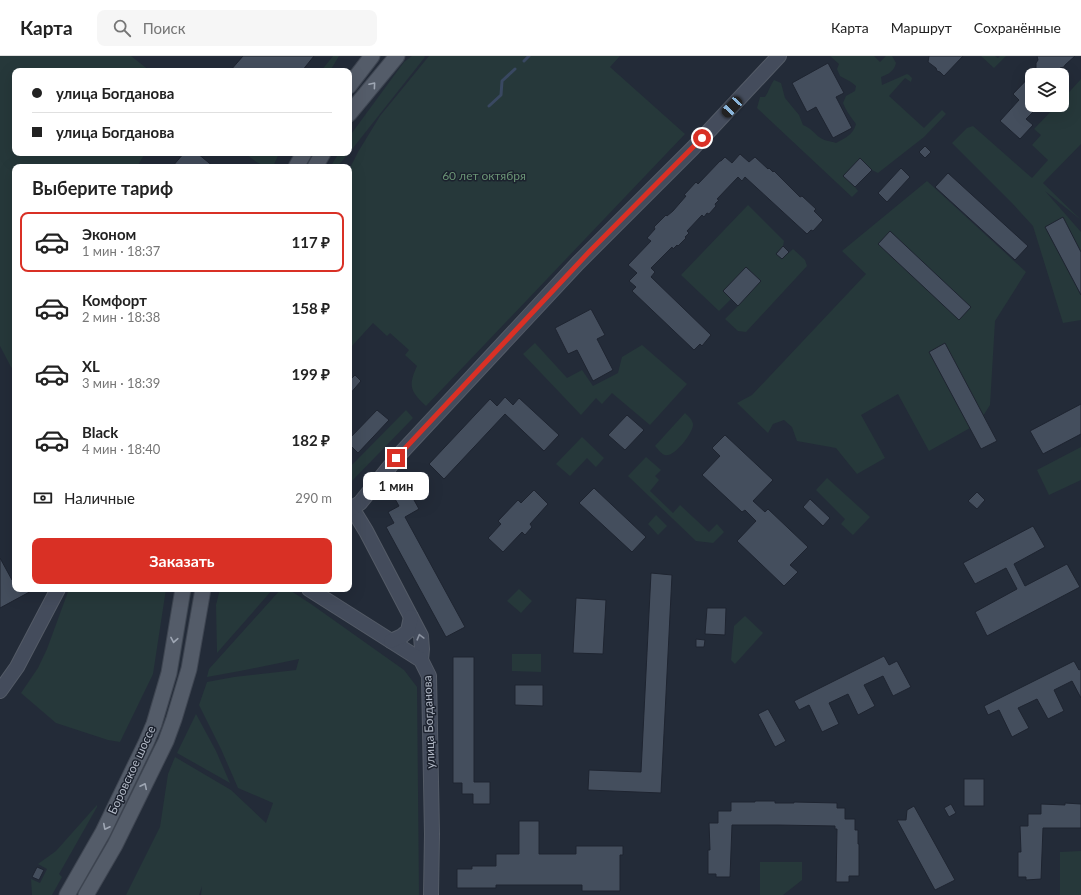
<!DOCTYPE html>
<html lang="ru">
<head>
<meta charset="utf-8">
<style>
  body { margin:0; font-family:Lato,sans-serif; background:#f6f6f6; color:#222; height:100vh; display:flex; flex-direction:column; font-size:15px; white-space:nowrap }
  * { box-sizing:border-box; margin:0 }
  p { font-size:13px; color:#767676 }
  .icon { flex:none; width:22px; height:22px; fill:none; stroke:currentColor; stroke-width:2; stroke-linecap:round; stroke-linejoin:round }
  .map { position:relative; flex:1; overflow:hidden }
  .panel { position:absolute; left:12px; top:108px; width:340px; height:428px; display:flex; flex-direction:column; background:#fff; border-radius:8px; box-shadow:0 4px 16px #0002 }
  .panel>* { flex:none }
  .guide { position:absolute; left:12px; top:12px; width:340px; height:88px; border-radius:8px; box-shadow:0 4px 16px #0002; display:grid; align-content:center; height:88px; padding:0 20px; background:#fff }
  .fabs { position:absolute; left:1025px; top:12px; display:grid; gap:8px }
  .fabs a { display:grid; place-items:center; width:44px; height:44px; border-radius:8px; background:#fff; box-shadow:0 4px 16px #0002; font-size:20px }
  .end { position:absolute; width:18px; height:18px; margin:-9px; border:5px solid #d93025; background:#fff; box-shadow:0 0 0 2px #fff }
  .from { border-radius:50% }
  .bubble { position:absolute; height:28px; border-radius:8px; background:#fff; box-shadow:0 4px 16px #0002; font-size:13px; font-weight:700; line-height:28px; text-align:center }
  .car { position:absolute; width:12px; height:24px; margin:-12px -6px; border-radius:5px; box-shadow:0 0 3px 1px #0007; background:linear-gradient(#222 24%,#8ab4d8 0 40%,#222 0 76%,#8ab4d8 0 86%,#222 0) }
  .guide b { display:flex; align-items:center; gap:14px; height:38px; font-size:15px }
  .guide b+b { border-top:1px solid #e0e0e0 }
  .guide i { width:10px; height:10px; background:#222 }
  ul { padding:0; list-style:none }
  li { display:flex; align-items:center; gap:12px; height:60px; margin:0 8px 6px; padding:0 12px; border:2px solid transparent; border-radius:8px }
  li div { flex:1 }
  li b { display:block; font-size:15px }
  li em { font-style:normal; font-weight:700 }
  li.current { border-color:#d93025 }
  li>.icon { width:36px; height:36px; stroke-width:1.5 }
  h2 { padding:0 20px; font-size:18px; line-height:48px }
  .pay { display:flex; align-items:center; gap:10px; height:44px; padding:0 20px; font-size:15px }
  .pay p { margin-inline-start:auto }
  .primary-button { display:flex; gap:8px; margin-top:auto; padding:8px 20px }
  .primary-button a { flex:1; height:46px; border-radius:8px; background:#d93025; color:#fff; font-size:16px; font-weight:700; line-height:46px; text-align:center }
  header { display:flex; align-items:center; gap:24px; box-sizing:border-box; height:56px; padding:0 20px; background:#fff; border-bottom:1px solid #e0e0e0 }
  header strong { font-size:19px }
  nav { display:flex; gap:22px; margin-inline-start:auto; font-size:14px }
  .search { width:280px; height:36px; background:#f6f6f6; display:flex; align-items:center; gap:10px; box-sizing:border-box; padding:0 14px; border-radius:8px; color:#767676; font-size:15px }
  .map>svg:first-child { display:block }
  .green { fill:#26383a }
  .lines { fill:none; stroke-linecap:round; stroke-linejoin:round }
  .stream { stroke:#394861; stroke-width:3 }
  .building { fill:#444e5d; stroke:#1e2430 }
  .secondary-casing { stroke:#545b67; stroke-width:16 }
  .primary-casing { stroke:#3f4652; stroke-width:17 }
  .secondary { stroke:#444c5c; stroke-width:14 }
  .primary { stroke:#545c69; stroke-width:15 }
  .oneway { stroke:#9ea6b3 }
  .oneway2 { stroke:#8b92a0 }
  .route { stroke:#d93025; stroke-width:5 }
  .labels { text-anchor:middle; stroke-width:3; stroke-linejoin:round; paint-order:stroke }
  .park-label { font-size:12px; fill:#6a9475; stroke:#1c222e }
  .street-label { font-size:12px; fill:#b1b8c5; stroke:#1c222e }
</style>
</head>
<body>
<header>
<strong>Карта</strong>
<div class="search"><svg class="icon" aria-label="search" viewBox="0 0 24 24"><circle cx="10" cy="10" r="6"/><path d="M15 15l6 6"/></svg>Поиск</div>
<nav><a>Карта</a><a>Маршрут</a><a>Сохранённые</a></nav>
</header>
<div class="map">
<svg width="1081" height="839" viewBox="0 0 1081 839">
  <rect width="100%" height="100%" fill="#232b38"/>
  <!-- green -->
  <g class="green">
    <polygon points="0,0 131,0 150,15 15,15 15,97 145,97 137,111 15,111 15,316 11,311 0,290"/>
    <polygon points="333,0 339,0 330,15 321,15"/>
    <polygon points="412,0 424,0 425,1 349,97 349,81 404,6"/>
    <path d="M429,0h191l-10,11 75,67 -259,272c-16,-15 -18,-20 -9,-40l-12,-11 4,-5 -19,-17 -3,3 -14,-13 -21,23 -3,-1v-175l9,-18 22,-36z"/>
    <path d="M830,0h44l6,6 6,-6h6l4,7c-2,9 -8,11 -15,14l1,8 25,-11 2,1 3,3 -1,4 -6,-4 -16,18 35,32 18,-18 4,4 -22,23 -46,36 -6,-3 -12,-11 -16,17 11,11 3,4 -6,6 -95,-89 3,-11h5c4,-6 5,-11 9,-17l7,3 4,15 14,17 4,10c9,4 10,7 16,12 5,4 11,4 17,6 9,-5 17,-8 20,-19 -5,-7 -10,-13 -13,-21l3,-7 9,-5 1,-5 -5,-4 -11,-6 -3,-7 2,-5z"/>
    <polygon points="981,0 995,0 998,2 1000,0 1006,0 994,12"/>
    <polygon points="1081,23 1081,88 1043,127 1081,164 1045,135 1081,176 1081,196 1063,162 1045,171 1081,239 1081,264 1063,267 1033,170 1012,147 952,87 967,72 973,70 1032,122 1048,104 1032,89 1041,79 1034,73 1057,49 1062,49 1062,44"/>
    <path d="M245,97h34l-6,14c-11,0 -20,-7 -28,-14z"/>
    <polygon points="339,97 349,97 337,111 330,111"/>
    <polygon points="927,125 1026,216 995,265 990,349 983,360 945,288 929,296 970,372 929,395 898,338 861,359 885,402 857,418 836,392 797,385 792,371 784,364 773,368 768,377 737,347 752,339 866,218 842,195"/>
    <polygon points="748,149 784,185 783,190 776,198 782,203 793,193 805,204 807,210 746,276 738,275 725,263 738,250 731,243 719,255 681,219"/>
    <polygon points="535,287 567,322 582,314 593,330 618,317 622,301 642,289 687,328 650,369 612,337 602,348 596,342 581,359 523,298"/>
    <polygon points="406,354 413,362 349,428 349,410 353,408"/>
    <path d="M685,357c3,3 7,6 8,11 1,8 -19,34 -28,31 -4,-1 -7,-6 -10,-9z"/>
    <polygon points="582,381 604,402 596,411 587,402 570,420 556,408"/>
    <polygon points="1081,391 1081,424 1049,439 1037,414"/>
    <polygon points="646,401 661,414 655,420 659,424 650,435 673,457 680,449 709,476 717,468 724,476 713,487 696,485 628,420"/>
    <polygon points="827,422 870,461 853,479 841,468 845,463 816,434"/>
    <polygon points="656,459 667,470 658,479 648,468"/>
    <polygon points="69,533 166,533 153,618 120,686 108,684 56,667 21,637 38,612 47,593"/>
    <polygon points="220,533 273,533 217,597 216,549"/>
    <polygon points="281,533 288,533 311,548 404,614 417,631 419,839 201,839 202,830 199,839 126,839 160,771 168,718 175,701 231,734 266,767 273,747 238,732 221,693 199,649 207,626 234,621 296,614 299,603 240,615 207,621 209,613"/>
    <polygon points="519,533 532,545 521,557 507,545"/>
    <polygon points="745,560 763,577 735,608 731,604 734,570"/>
    <polygon points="512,598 541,598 541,616 512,615"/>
    <polygon points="196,658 216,695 230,727 177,697"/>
    <polygon points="97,749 97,751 59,818 62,821 52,839 32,839 31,823 40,827 47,813 38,808 56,795"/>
    <polygon points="1081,795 1081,839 1060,839 1060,796"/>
    <polygon points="760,806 802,806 802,824 783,839 760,839"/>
  </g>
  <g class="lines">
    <!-- stream -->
    <g class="stream">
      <polyline points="524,5 529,0"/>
      <polyline points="489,50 501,39 502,25 515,13"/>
    </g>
  </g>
  <!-- building -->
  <g class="building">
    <polygon points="243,0 314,0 302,15 230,15"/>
    <polygon points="929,0 963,0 944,20 940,16 937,15 936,12 928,6"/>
    <polygon points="1037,0 1075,0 1065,9 1064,11 1060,12 1056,19 1032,19 1032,49 1040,49 1026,63 1033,69 1020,83 1000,65 1019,44 1013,38 1036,14 1036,7 1038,4"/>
    <polygon points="828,7 844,37 836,41 852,72 833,82 816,51 807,56 792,27"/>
    <polygon points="925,90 931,96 925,102 919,96"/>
    <polygon points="184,97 197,97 214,111 172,111"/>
    <polygon points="740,98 749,106 755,101 768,113 769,112 773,116 774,115 800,141 802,140 816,153 814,155 823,164 813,175 811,174 807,178 745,121 742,125 738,121 717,143 719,144 715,148 716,150 709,158 707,157 704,161 702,159 687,175 689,177 685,181 686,182 678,190 677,189 673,193 672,191 651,212 655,216 651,221 711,279 702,290 700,288 694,294 632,235 636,231 629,225 637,217 628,209 651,185 647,182 655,173 654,171 666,159 667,160 673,155 686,140 684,139 696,126 698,128 720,105 721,105 725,101 732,107"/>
    <polygon points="860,102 872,114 855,131 843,120"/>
    <polygon points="901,112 910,121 887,146 878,137"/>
    <polygon points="948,117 1028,190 1015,204 935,131"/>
    <polygon points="1063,161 1081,196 1081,239 1045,171"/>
    <polygon points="890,175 971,251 959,264 878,188"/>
    <polygon points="783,190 789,196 782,203 776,198"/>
    <polygon points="746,211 761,225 738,250 723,235"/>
    <polygon points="591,253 605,279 597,283 613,314 593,325 577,294 568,298 555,272"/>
    <polygon points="945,287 997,385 981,393 929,296"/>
    <polygon points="355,319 361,325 349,339 349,325"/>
    <polygon points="505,341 513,349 519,342 559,379 544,395 505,358 444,423 429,408 490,343 497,350"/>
    <polygon points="1081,348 1081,378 1043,398 1030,375"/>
    <polygon points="377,354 389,364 358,397 349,388 349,383"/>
    <polygon points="627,359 644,374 625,394 608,379"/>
    <polygon points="725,379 773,424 753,445 765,456 768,453 808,491 790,509 798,516 784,530 737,485 756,465 745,454 742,456 702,419 720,400 712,392"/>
    <polygon points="594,432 646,481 632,496 579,447"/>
    <polygon points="534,434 548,448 530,468 532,471 525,479 522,476 503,496 488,482 501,468 498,465 518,444 521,447"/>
    <polygon points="409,435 419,453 405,461 465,571 446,581 386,471 394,467 388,456 399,450 395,443"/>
    <polygon points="977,436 985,444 977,453 968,445"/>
    <polygon points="810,443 830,462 823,470 803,451"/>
    <polygon points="1033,470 1045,491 1014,508 1025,530 1067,508 1080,531 987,580 975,556 1017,533 1006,512 975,528 963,507"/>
    <polygon points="0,502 12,524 15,522 15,533 35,533 0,552"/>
    <polygon points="651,517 672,519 661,737 588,734 589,714 641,716"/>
    <polygon points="576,542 606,544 603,598 573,597"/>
    <polygon points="707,552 726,552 725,579 705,578"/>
    <polygon points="696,583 705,584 704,591 696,591"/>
    <polygon points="884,600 889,609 897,605 911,631 893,640 883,620 864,629 875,650 858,659 848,638 829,647 839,668 822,676 809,649 799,654 794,645"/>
    <polygon points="453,601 474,601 474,726 490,726 490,748 473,748 473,738 462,738 462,727 453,727"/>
    <polygon points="1074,605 1079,614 1081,613 1081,642 1072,625 1054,634 1064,655 1048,663 1037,643 1018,652 1029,672 1012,681 999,654 988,659 984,650"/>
    <polygon points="515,629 543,629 543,650 515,649"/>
    <polygon points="768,653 786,685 775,691 758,658"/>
    <rect x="964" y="723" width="20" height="27"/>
    <polygon points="755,745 775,745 775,747 794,747 794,746 837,747 837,752 845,752 845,763 855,763 855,774 858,774 858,788 859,788 859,820 849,820 849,826 836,826 837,773 835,773 835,770 778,769 732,769 730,821 716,821 716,818 708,818 708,794 710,794 709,767 718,767 718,755 731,755 731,746 755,746"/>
    <polygon points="1065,747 1081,748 1081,772 1043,772 1041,823 1026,824 1026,821 1018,821 1018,796 1021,796 1020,770 1028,770 1028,758 1041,758 1041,748 1065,749"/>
    <polygon points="951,748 956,757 949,761 944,752"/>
    <polygon points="914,750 955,824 935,834 897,764 906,764 907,754"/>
    <polygon points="519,765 539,765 539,798 576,798 576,790 623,790 623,799 620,799 620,835 582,835 582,829 496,829 496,832 457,832 457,813 472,813 472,810 496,810 496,798 519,798"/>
    <polygon points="37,811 44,814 39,824 32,821"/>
  </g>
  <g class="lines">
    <!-- secondary casing -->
    <g class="secondary-casing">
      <g id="secondary">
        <polyline points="352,452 366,475 421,580 422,593 421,604"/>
        <polyline points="349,454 352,452 360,447 400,398 578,207 693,92 779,0"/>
        <polyline points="309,533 421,604 429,620 432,778 431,839"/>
        <polyline points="391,585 402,580 408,575 411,561"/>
        <polyline points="0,635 17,611 58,533"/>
      </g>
    </g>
    <!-- primary casing -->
    <g class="primary-casing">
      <g id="primary">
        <polyline points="349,30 372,0"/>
        <polyline points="349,58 397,0"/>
        <polyline points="296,111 304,97"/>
        <polyline points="315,111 323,97"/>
        <polyline points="67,839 103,776 146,687 154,668 169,617 183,533"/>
        <polyline points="86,839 115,789 166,685 174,663 189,613 203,533"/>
      </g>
    </g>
    <!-- secondary -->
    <use href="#secondary" class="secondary"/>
    <!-- primary -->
    <use href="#primary" class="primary"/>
  </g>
  <!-- one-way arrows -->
  <defs><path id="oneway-chevron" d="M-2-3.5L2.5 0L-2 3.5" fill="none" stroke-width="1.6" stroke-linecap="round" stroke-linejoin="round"/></defs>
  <g class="oneway">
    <use href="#oneway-chevron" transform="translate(373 29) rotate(-50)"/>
    <use href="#oneway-chevron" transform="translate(174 584) rotate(100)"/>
    <use href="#oneway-chevron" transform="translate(144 730) rotate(-64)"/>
    <use href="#oneway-chevron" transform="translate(106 771) rotate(117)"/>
  </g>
  <use class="oneway2" href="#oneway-chevron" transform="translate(420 581) rotate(-105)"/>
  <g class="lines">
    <!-- route -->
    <polyline class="route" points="396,402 590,195 702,82"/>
  </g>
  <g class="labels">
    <!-- park labels -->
    <g class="park-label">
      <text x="484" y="124">60 лет октября</text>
    </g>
    <!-- street labels -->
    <g class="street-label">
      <text transform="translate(429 666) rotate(-92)" y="4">улица Богданова</text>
      <text transform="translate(132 714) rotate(-65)" y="4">Боровское шоссе</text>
    </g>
  </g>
</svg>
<div class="fabs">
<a><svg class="icon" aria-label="layers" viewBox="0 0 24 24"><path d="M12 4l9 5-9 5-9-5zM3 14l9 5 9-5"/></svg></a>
</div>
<i class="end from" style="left:702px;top:82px"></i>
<i class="end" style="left:396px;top:402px"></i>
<div class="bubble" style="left:363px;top:416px;width:66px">1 мин</div>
<i class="car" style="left:732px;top:51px;rotate:223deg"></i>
<div class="guide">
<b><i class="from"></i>улица Богданова</b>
<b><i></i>улица Богданова</b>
</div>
<section class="panel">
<h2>Выберите тариф</h2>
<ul>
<li class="current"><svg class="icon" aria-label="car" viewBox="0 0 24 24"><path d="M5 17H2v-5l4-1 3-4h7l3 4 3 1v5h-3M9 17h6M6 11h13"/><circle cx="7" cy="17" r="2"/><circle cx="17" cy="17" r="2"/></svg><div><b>Эконом</b><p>1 мин · 18:37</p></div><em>117 ₽</em></li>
<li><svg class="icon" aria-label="car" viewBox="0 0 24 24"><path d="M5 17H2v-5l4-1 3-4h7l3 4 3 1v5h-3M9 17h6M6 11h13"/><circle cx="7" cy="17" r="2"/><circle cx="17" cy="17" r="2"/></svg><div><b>Комфорт</b><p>2 мин · 18:38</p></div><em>158 ₽</em></li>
<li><svg class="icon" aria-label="car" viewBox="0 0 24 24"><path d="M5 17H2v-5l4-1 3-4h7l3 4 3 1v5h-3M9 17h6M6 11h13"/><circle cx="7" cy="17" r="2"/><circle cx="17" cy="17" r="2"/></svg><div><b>XL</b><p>3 мин · 18:39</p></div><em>199 ₽</em></li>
<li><svg class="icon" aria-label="car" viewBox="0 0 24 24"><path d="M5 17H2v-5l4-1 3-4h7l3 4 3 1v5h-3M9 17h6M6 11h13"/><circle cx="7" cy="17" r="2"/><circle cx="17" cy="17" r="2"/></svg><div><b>Black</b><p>4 мин · 18:40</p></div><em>182 ₽</em></li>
</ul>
<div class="pay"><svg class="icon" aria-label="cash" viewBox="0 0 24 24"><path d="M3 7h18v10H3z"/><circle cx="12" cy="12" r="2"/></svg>Наличные<p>290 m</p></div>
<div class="primary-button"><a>Заказать</a></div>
</section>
</div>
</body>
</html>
